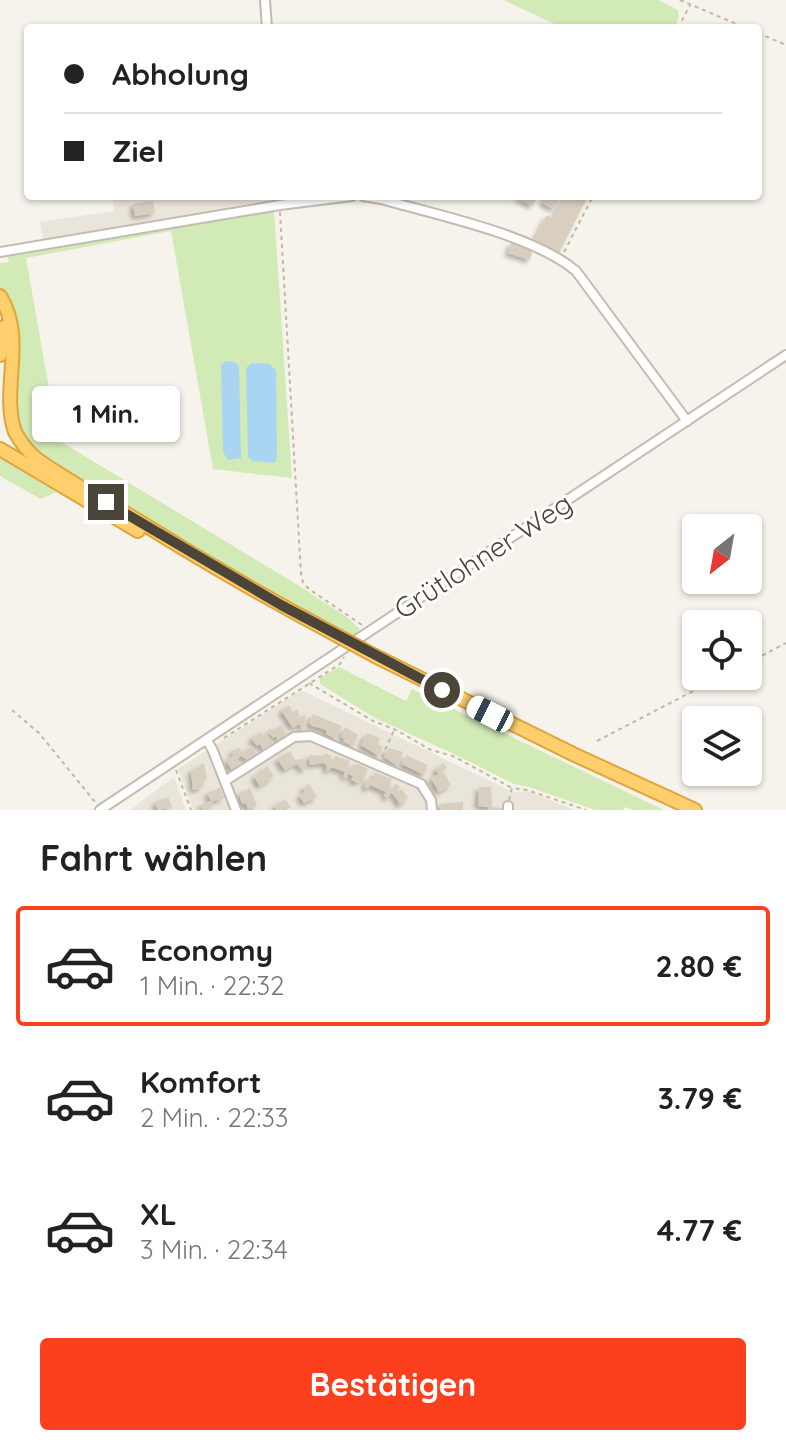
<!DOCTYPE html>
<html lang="de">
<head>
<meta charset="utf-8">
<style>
  body { margin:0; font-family:Quicksand,sans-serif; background:#f2f2f2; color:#222; height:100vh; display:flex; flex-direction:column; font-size:30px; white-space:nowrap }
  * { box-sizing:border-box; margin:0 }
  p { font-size:26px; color:#767676 }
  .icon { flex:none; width:44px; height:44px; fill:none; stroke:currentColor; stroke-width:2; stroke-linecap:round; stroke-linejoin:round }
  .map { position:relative; height:810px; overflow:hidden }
  .drawer { display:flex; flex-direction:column; background:#fff; flex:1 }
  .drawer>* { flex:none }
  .top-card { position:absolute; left:24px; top:24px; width:738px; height:176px; border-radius:8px; box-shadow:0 2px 6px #0004; display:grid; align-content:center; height:176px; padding:0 40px; background:#fff }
  .needle { width:52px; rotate:211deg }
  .controls { position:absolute; left:682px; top:514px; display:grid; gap:16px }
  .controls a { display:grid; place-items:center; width:80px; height:80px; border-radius:8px; background:#fff; box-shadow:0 2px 6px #0004; font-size:40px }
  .end { position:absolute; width:36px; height:36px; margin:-18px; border:10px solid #4b4439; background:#fff; box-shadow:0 0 0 4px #fff }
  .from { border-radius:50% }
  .bubble { position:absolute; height:56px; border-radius:8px; background:#fff; box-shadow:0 2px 6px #0004; font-size:26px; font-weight:800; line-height:56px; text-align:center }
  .car { position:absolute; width:24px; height:48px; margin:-24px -12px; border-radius:10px; box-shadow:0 0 6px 2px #0007; background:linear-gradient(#fff 24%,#345 0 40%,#fff 0 76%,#345 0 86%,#fff 0) }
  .top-card b { display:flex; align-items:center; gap:28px; height:76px; font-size:30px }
  .top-card b+b { border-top:2px solid #e0e0e0 }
  .top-card i { width:20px; height:20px; background:#222 }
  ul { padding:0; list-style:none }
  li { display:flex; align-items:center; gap:24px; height:120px; margin:0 16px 12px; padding:0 24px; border:4px solid transparent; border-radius:8px }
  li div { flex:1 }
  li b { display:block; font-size:30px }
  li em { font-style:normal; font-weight:800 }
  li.on { border-color:#fc3f1d }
  li>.icon { width:72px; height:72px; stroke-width:1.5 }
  h2 { padding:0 40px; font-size:36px; line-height:96px }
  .primary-button { display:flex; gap:16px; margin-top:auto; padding:16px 40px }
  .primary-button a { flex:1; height:92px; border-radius:8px; background:#fc3f1d; color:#fff; font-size:32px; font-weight:800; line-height:92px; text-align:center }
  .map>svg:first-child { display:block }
  .residential { fill:#eae5da }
  .green { fill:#d2eab5 }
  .water { fill:#a9d4f2 }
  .building { fill:#d8cfc1; filter:url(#shadow) }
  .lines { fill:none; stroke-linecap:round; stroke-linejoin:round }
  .minor-casing { stroke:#c2bbae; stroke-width:12 }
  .highway-casing { stroke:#e0a43c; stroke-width:16 }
  .path { stroke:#c4b79f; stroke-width:2; stroke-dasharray:4 4; stroke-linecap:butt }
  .minor { stroke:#fff; stroke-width:8 }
  .highway { stroke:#ffcf6e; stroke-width:12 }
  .highway-bridge-casing { stroke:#e0a43c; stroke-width:16; stroke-linecap:butt }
  .highway-bridge { stroke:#ffcf6e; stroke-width:12 }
  .route { stroke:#4b4439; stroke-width:10 }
  .labels { text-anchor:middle; stroke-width:6; stroke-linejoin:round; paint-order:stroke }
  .street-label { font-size:28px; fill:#4b4439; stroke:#fff }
</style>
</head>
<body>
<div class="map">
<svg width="786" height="810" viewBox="0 0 786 810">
  <defs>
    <filter id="shadow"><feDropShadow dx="-3.5" dy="3.5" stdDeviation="2" flood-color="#0004"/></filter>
  </defs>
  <rect width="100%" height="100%" fill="#f6f3ec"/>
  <!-- residential -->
  <g class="residential">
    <polygon points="112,196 273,196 273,200 43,239 40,222 114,211"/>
    <polygon points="301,690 513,792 527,791 575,810 193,810 178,769"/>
    <polygon points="174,777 186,810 130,810"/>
  </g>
  <!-- green -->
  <g class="green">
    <polygon points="503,0 659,0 678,10 679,18 674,28 597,28 590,24 588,28 563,28"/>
    <polygon points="274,211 292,478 213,469 171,231 26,258 58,440 298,585 348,618 360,629 354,637 159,528 44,461 23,435 13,403 0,290 0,263 9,262 8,257"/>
    <polygon points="0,457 57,492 41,499 0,476"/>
    <polygon points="339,667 406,701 412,689 664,810 633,810 625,807 623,810 595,810 529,787 514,784 454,754 375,718 320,684 320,678"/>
  </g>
  <!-- water -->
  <g class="water">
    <polygon points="225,361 234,362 239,366 241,458 228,460 223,452 221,365"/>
    <polygon points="252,363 269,364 276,370 277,457 275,463 253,461 248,457 246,368"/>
  </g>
  <!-- building -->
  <g class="building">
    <polygon points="515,196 538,196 532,206"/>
    <polygon points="546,196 561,196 554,209 542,203"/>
    <polygon points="565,196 588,196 559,253 534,240 547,215 553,218"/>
    <polygon points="153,201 155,213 135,216 133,204"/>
    <polygon points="511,242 533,249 530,260 508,253"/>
    <polygon points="289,705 293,712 297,709 300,715 297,719 305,714 306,725 302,728 299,724 293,728 281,710"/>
    <polygon points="313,714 342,726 336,739 326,734 327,731 324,729 312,726 309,723"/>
    <polygon points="281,725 287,734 278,740 276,736 273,738 268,730 270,728 272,731"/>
    <polygon points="345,727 358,735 353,746 343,742 344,738 341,737"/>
    <polygon points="260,732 262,735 266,733 273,743 263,750 260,744 257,746 251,738"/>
    <polygon points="367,733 380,738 378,744 383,747 379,756 361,745"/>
    <polygon points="252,746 257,754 248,760 241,756 237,759 240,765 232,770 226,761 234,755 231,751 239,748 242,752"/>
    <polygon points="389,748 403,752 398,766 384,757"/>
    <polygon points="290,751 295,760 305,759 306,769 301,769 297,763 285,770 277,759"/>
    <polygon points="325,753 332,756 330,760 333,762 335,756 350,761 348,767 351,768 353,765 358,764 368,769 363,780 360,779 359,783 351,780 353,776 348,774 347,778 343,777 345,772 331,767 329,771 326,770 327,765 323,763 310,765 309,755 323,756"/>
    <polygon points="406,755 428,765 424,775 402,764"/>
    <polygon points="204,763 207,779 201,782 203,787 193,790 191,771"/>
    <polygon points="443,763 447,767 443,771 451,785 439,792 431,778 439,774 435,770"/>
    <polygon points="267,766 274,776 260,786 254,777"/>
    <polygon points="375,772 392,779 389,787 392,788 395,784 400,786 397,792 402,789 408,798 400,805 394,795 391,793 388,798 384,796 386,792 370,785 368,789 364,787 368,778 372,780"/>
    <polygon points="309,784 317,797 304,803 299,795 305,792 303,788"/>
    <polygon points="479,787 491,787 492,807 502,808 502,810 488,810 488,807 478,806"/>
    <polygon points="220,788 224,798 211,802 213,807 203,810 201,805 211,801 207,793"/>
    <polygon points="250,788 257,806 248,809 246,803 243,804 241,801 239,793"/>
    <polygon points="168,797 172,807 158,810 155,802"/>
    <polygon points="285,799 291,808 277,810 274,806"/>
    <polygon points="463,802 463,810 441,810 440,804"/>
  </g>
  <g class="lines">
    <!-- minor casing -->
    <g class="minor-casing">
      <g id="minor">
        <polyline points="265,0 267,28"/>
        <path d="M363,196l18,3c55,16 151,35 195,72l111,150"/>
        <polyline points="0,252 280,205 352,196"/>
        <polyline points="207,740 213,751 236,810"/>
        <polyline points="225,781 294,737 311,736 421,784 431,800 432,810"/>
        <polyline points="100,810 786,355"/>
        <polyline points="508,810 508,806"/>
      </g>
    </g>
    <!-- highway casing -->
    <g class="highway-casing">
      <g id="highway">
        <path d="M0,296c27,43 0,93 15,136 6,11 13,20 23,28 30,21 63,39 94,57 67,42 136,82 206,119"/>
        <polyline points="0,355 5,337 4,327"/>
        <polyline points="0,449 138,531"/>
        <polyline points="375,656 575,755 695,810"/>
      </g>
    </g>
    <!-- path -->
    <g class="path">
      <polyline points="680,0 746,28"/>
      <polyline points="678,28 690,5"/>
      <polyline points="758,33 786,45"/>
      <polyline points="280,212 301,574 303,583 309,589 362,625"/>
      <polyline points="564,252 593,196"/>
      <polyline points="748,663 786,643"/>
      <polyline points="309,683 373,721 394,729 431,750 453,756 512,788"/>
      <polyline points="12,710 39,733 95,802"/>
      <polyline points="224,738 340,664 344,657"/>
      <polyline points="597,741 722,676"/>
      <polyline points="382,757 394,730"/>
      <polyline points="176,770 191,810"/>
      <polyline points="509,800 512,788 527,790 586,810"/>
    </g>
    <!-- minor -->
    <use href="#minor" class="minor"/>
    <!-- highway -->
    <use href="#highway" class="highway"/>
    <!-- highway-bridge casing -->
    <g class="highway-bridge-casing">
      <polyline id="highway-bridge" points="338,636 375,656"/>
    </g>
    <!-- highway-bridge -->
    <use href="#highway-bridge" class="highway-bridge"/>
  </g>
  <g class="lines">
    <!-- route -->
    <polyline class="route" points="106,502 281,605 442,690"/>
  </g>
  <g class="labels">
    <!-- street labels -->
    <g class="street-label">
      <text transform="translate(483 556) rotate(-33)" y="10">Grütlohner Weg</text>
    </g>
  </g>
</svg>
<div class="controls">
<a><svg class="needle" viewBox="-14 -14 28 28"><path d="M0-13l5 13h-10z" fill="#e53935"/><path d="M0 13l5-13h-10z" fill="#767676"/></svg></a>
<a><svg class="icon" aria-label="locate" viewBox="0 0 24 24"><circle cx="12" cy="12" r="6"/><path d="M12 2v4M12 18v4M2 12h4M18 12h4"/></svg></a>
<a><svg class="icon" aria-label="layers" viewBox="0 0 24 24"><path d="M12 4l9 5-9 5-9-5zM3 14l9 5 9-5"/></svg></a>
</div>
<i class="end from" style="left:442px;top:690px"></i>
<i class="end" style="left:106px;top:502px"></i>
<div class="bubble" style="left:32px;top:386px;width:148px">1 Min.</div>
<i class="car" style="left:490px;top:714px;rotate:297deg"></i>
<div class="top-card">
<b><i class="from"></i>Abholung</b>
<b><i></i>Ziel</b>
</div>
</div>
<section class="drawer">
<h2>Fahrt wählen</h2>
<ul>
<li class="on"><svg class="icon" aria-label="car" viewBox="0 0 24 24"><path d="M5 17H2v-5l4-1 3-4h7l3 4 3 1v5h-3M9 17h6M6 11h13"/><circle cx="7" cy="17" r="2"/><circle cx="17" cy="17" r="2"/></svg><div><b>Economy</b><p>1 Min. · 22:32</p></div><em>2.80 €</em></li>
<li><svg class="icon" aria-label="car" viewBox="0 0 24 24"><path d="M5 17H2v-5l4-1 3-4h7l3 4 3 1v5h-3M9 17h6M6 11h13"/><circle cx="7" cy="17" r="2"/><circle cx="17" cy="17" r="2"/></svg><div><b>Komfort</b><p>2 Min. · 22:33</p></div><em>3.79 €</em></li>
<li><svg class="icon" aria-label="car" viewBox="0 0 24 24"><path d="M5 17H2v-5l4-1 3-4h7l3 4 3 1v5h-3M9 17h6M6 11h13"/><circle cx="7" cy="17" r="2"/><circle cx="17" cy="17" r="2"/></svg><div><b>XL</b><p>3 Min. · 22:34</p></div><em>4.77 €</em></li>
</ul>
<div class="primary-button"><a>Bestätigen</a></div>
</section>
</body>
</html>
